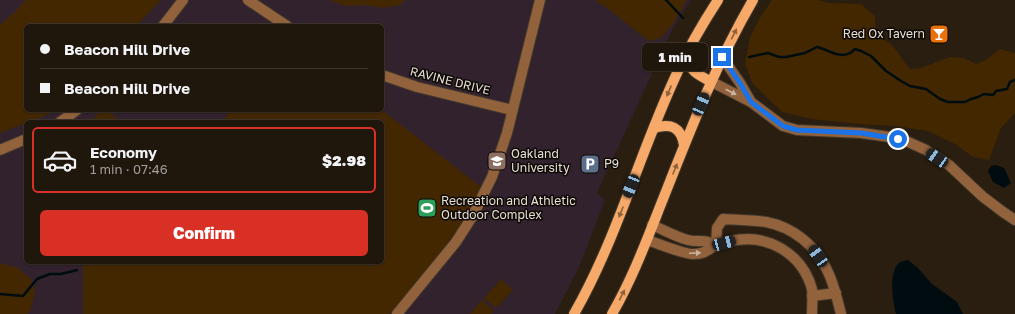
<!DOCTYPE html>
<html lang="en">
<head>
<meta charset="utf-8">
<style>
  body { margin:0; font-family:"Golos Text",sans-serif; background:#2c231a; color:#f1f3f6; height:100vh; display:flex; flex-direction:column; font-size:15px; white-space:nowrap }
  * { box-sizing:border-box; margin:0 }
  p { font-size:13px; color:#a19f9d }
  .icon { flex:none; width:22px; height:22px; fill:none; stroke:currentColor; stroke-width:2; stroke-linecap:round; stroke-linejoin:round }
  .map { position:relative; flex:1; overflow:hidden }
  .panel { position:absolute; left:24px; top:120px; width:360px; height:144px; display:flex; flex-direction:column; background:#1f160c; border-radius:6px; box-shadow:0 1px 3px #0004,0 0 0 1px #3c352d }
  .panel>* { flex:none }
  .hud { position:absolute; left:24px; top:24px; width:360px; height:88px; border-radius:6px; box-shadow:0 1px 3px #0004,0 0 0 1px #3c352d; display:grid; align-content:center; height:88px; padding:0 16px; background:#1f160c }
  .end { position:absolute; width:18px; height:18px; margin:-9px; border:5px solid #1a73e8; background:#fff; box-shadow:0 0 0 2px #fff }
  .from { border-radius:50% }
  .bubble { position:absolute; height:28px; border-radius:6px; background:#1f160c; box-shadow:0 1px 3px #0004,0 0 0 1px #3c352d; font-size:13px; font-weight:800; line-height:28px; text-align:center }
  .car { position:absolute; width:12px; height:24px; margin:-12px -6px; border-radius:5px; box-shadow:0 0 3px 1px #0007; background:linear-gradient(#222 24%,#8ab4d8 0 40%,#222 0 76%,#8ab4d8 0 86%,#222 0) }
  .hud b { display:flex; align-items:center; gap:14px; height:38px; font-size:15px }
  .hud b+b { border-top:1px solid #3c352d }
  .hud i { width:10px; height:10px; background:#f1f3f6 }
  ul { padding:7px 0 0; list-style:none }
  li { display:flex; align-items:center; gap:12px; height:66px; margin:0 8px 6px; padding:0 8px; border:2px solid transparent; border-radius:6px }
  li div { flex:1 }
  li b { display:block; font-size:15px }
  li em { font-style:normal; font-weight:800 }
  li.current { border-color:#d93025 }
  li>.icon { width:36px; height:36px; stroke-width:1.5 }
  .primary-button { display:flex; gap:8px; margin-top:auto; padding:8px 16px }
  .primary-button a { flex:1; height:46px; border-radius:6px; background:#d93025; color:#fff; font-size:16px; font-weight:800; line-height:46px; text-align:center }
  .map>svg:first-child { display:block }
  .education { fill:#31222e; fill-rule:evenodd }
  .green { fill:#422700 }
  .water { fill:#010c10 }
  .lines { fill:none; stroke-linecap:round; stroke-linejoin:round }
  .stream { stroke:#010c10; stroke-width:2.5 }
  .minor-casing { stroke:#44392c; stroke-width:12 }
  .major-casing { stroke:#44392c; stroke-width:12 }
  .minor { stroke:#91623c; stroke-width:10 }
  .major { stroke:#f6a968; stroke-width:10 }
  .oneway { fill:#8e613b }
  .oneway2 { fill:#c9b4a0 }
  .route { stroke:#1a73e8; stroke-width:5 }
  .labels { text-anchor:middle; stroke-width:3; stroke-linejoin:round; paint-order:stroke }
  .poi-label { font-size:12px; fill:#e7e0d6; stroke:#0e0905; text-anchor:start }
  .street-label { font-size:12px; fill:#e7e0d6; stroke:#0e0905 }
</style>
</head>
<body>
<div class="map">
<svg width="1015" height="314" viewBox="0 0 1015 314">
  <rect width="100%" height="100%" fill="#291e10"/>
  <!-- education -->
  <path class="education" d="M0,0h691l-17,26 -77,167 8,7 -26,67 -24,47h-555zM26,26h356v84h-356zM26,122h356v140h-356z"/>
  <!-- green -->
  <g class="green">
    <path d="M26,0h135l-25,26h-110v84h30c-18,10 -37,15 -56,23v-108l15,-13z"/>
    <polygon points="329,0 405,0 400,5 382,8 366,5 345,6"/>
    <polygon points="595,0 687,0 672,25 661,38 649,41 611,11"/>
    <polygon points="772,0 818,0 829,3 861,4 875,16 876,34 892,45 910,69 921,68 950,57 964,58 976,64 986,60 1000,49 1015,53 1015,113 1001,128 989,160 973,157 955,144 928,131 896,126 859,124 811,119 782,112 752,83 745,63 750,37 761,16"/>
    <polygon points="102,110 107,110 120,122 90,122"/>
    <path d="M231,110h151l99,77c-21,48 -58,87 -91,127h-307v-52h299v-140h-160z"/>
    <polygon points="0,263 18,268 31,279 35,292 30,312 27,314 0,314"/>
    <polygon points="501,279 513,290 496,308 484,298"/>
    <polygon points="482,300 494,311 491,314 470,314"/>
  </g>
  <!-- water -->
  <g class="water">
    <polygon points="996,165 1004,168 1011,183 1004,188 993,182 988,171 991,166"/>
    <path d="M908,260l10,8 14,16 25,18 6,12h-67c-3,-13 -8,-41 3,-51 2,-2 6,-2 9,-3z"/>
  </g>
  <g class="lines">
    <!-- stream -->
    <g class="stream">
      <polyline points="666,0 683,18"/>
      <path d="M749,57l19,-4 11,4h7l19,-4 12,-6c10,2 22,12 33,6 2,-1 3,-2 5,-4l6,2 10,5 15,15 15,10 9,5 16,3 14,10 8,3h17l6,-3 7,-2 6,-3 9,1 3,-4 11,-2 3,-7 5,-2"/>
      <polyline points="0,294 23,296 37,279 50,274 61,274 77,270"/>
    </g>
    <!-- minor casing -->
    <g class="minor-casing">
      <g id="minor">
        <polyline points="248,0 287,26"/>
        <polyline points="163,26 183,0"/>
        <polyline points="722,57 740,83 751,102"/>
        <polyline points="382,75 417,87 512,110"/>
        <polyline points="710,81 751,102 783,126 797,130 861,133 890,137 906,141 926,150 949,165 982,196 1003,212 1015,220"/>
        <polyline points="60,122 77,110"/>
        <polyline points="0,150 26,139"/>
        <path d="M652,225c12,5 24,12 36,15 11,3 17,-2 28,6"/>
        <path d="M647,240c10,3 38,15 47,14 11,0 13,-4 22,-9 4,-1 10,-3 15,-4 36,-8 71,12 81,48 1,8 0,17 0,25"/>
        <path d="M716,246l1,-18 6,-9c14,1 29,1 43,3 27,5 50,24 61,48 7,13 10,29 14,44"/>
        <polyline points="812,296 836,293"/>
        <polyline points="397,314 456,242 472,217 492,177 507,133 540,0"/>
      </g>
    </g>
    <!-- major casing -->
    <g class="major-casing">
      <g id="major">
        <path d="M685,56c4,14 13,19 25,25"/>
        <path d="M654,128c17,-5 27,-1 30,17"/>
        <path d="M574,314c44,-77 66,-163 104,-243 11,-24 25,-48 40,-71"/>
        <path d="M612,314c22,-38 37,-80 53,-120 26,-66 52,-132 88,-194"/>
      </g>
    </g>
    <!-- minor -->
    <use href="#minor" class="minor"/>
    <!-- major -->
    <use href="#major" class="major"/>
  </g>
  <!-- one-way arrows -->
  <defs><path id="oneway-solid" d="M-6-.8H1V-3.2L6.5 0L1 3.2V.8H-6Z"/></defs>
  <g class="oneway">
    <use href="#oneway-solid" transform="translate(734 34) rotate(-63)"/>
    <use href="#oneway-solid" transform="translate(669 91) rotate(113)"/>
    <use href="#oneway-solid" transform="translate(675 169) rotate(-68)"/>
    <use href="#oneway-solid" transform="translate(621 212) rotate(112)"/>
    <use href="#oneway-solid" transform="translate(622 295) rotate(-64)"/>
  </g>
  <g class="oneway2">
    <use href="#oneway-solid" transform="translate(731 92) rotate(27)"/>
    <use href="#oneway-solid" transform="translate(695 253) rotate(-2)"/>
  </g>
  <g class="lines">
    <!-- route -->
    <polyline class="route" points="722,57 740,83 751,102 783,126 797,130 861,133 898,139"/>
  </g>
  <!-- icons -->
  <defs>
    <g id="bar-square" transform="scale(1)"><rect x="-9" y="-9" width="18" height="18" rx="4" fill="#e8710a" stroke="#0e0905"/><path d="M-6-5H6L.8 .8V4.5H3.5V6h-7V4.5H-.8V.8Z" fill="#fff"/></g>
    <g id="university-square" transform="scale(1)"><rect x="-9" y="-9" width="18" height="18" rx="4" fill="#8d6e63" stroke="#0e0905"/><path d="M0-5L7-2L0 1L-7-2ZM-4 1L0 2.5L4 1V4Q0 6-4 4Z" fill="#fff"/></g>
    <g id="parking-square" transform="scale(1)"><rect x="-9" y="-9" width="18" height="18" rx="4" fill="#5c6f8a" stroke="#0e0905"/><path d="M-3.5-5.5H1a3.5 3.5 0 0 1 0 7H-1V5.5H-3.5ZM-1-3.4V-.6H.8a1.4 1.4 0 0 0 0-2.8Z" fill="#fff"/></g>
    <g id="stadium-square" transform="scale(1)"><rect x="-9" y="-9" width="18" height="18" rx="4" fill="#2e9e5b" stroke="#0e0905"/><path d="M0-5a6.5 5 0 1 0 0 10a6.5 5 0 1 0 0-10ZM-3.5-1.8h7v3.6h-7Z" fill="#fff"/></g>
  </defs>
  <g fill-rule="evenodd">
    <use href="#bar-square" x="939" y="34"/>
    <use href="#university-square" x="497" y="161"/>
    <use href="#parking-square" x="590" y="164"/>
    <use href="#stadium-square" x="427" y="208"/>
  </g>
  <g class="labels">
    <!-- poi labels -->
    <g class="poi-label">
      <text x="925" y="38" text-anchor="end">Red Ox Tavern</text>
      <text x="511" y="158">Oakland<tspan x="511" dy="14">University</tspan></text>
      <text x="604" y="168">P9</text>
      <text x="441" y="205">Recreation and Athletic<tspan x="441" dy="14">Outdoor Complex</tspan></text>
    </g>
    <!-- street labels -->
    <g class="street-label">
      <text transform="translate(450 81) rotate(14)" y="4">RAVINE DRIVE</text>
    </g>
  </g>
</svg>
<i class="end from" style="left:898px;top:139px"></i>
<i class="end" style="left:722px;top:57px"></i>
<div class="bubble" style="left:642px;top:43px;width:66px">1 min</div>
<i class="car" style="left:701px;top:104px;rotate:23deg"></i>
<i class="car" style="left:937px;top:158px;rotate:304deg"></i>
<i class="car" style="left:631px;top:186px;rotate:202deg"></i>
<i class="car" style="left:724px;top:243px;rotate:75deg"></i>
<i class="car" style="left:818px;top:256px;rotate:325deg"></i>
<div class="hud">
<b><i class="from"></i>Beacon Hill Drive</b>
<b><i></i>Beacon Hill Drive</b>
</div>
<section class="panel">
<ul>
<li class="current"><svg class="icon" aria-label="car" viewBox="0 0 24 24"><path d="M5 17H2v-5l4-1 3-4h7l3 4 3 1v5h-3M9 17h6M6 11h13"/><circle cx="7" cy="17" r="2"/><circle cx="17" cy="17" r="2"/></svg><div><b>Economy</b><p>1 min · 07:46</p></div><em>$2.98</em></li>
</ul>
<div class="primary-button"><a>Confirm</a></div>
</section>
</div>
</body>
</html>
